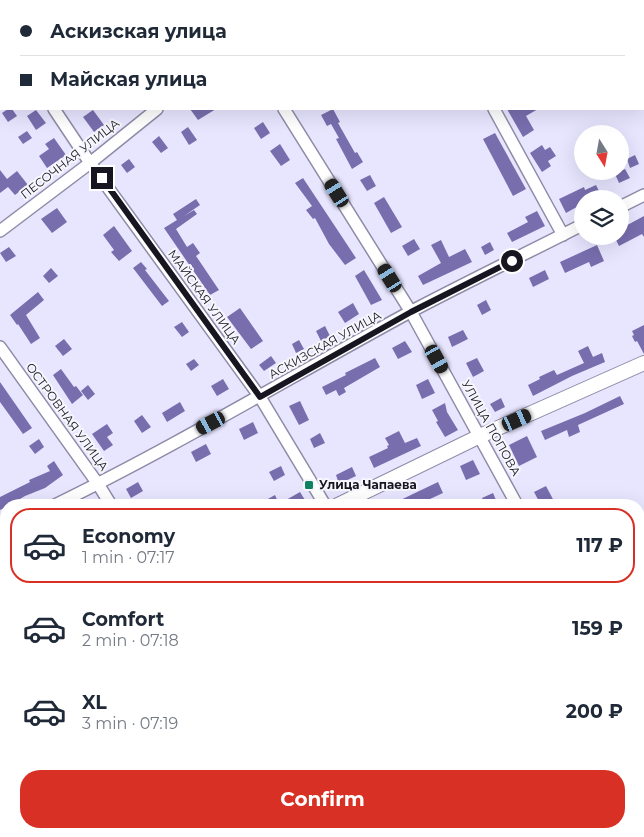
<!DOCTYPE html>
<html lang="en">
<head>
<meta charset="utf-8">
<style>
  body { margin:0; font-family:Montserrat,sans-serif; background:#f6f6f7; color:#1f2937; height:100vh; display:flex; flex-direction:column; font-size:19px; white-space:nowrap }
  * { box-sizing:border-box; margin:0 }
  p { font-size:16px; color:#747a83 }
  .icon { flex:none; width:28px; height:28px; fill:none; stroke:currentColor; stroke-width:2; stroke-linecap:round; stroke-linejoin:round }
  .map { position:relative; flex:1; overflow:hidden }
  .side { position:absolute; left:0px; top:499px; width:645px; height:339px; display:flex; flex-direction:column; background:#fff; border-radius:20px 20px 0 0; box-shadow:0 5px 20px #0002 }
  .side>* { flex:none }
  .hud { position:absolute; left:0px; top:0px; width:645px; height:110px; box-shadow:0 5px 20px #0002; display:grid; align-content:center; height:110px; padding:0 20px; background:#fff }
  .needle { width:32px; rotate:169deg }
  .controls { position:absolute; left:574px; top:125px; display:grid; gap:10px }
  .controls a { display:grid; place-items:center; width:55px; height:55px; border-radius:50%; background:#fff; box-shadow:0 5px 20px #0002; font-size:25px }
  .end { position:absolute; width:22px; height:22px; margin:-11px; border:6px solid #171520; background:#fff; box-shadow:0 0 0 2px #fff }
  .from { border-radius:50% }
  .car { position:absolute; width:15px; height:30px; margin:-15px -8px; border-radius:6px; box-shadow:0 0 4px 1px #0007; background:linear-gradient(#222 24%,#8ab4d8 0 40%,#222 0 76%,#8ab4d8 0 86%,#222 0) }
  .hud b { display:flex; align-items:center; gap:18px; height:48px; font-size:19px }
  .hud b+b { border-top:1px solid #e0e1e3 }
  .hud i { width:12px; height:12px; background:#1f2937 }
  ul { padding:9px 0 0; list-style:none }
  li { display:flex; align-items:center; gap:15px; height:75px; margin:0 10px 8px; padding:0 10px; border:2px solid transparent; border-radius:20px }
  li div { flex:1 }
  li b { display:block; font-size:19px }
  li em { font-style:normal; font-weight:700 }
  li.active { border-color:#d93025 }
  li>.icon { width:45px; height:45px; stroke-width:1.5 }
  .button { display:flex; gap:10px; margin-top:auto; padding:10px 20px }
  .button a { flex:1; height:58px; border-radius:20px; background:#d93025; color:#fff; font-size:20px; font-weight:700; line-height:58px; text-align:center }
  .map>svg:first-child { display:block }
  .industrial { fill:url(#industrial-grid) }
  .grass { fill:url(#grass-dots) }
  .building { fill:#786eae }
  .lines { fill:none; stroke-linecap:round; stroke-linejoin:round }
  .minor-casing { stroke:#8e8ba7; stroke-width:14 }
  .tertiary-casing { stroke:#8e8ba7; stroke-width:16 }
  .minor { stroke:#fff; stroke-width:11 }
  .tertiary { stroke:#fff; stroke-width:14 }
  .route { stroke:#171520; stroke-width:6 }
  .poi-dot { fill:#0d8363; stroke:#f6f6fc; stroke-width:2 }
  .labels { text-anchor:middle; stroke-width:4; stroke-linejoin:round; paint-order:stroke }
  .street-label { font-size:12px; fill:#171520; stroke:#f6f6fc }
  .poi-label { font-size:12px; font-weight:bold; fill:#171520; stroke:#f6f6fc; text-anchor:start }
</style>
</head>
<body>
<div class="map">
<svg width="644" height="837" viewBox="0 0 644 837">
  <defs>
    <pattern id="industrial-grid" width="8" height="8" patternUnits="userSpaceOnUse" patternTransform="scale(1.25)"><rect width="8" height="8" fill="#dcd9f7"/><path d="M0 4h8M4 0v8" fill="none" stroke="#bcb9d3"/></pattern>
    <pattern id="grass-dots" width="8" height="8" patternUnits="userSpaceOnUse" patternTransform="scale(1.25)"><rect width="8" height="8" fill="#d8d3fe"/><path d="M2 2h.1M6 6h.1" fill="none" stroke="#b9b4d9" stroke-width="1.8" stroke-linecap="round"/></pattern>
  </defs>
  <rect width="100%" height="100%" fill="#e8e6ff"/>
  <!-- industrial -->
  <g class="industrial">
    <polygon points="644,575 644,616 639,605 639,588"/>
    <polygon points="639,756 644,768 644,837 0,837 0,783 6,787 6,831 639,831"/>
  </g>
  <!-- grass -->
  <polygon class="grass" points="639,674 644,685 644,734 639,722"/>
  <!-- building -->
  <g class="building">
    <polygon points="8,109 12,109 17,116 8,122 2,113"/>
    <polygon points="190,109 216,109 198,120"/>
    <polygon points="333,109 340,122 338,123 355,153 357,152 363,162 352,169 336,139 339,138 331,124 327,126 321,115"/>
    <polygon points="507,109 538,109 526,116 534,130 523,137"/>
    <polygon points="36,110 46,123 36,130 27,116"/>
    <polygon points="93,110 104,125 94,132 83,117"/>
    <polygon points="263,122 270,133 261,139 254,128"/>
    <polygon points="188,127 197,140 189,145 181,132"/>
    <polygon points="27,131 32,138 23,144 18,137"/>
    <polygon points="495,133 526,189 513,196 483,139"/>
    <polygon points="159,136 168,148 161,153 152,142"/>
    <polygon points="54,138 66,155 47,168 39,156 49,149 45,144"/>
    <polygon points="280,144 290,160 281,166 270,151"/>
    <polygon points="542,145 545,150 550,147 556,156 548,161 551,166 542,172 530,153"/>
    <polygon points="635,155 639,164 630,168 627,159"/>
    <polygon points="129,159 135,167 127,173 121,165"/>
    <polygon points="625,169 630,178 619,183 615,174"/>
    <polygon points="0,170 7,179 17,171 28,185 15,195 8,187 0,193"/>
    <polygon points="370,175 376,186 367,191 360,180"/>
    <polygon points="303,178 356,258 345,265 329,244 315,218 313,219 306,210 312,206 295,183"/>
    <polygon points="596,185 600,193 588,199 582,199 582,204 566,213 559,199 584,187 585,190"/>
    <polygon points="384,197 402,227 391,233 374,203"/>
    <polygon points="196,199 200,205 184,216 194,210 197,214 176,229 187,247 193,243 200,253 196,256 219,290 210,295 164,228 177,220 173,214"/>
    <polygon points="57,208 67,222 52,233 41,219"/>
    <polygon points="537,211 545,226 512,242 507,233 528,222 525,217"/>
    <polygon points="644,216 644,237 642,234 619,246 614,236 620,236 620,229"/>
    <polygon points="114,226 132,251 119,261 111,252 114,250 103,235"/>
    <polygon points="414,239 420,249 408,256 402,246"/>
    <polygon points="441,240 449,257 465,249 472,262 423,285 418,276 441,263 431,245"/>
    <polygon points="490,242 494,250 485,255 481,247"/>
    <polygon points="597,245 604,261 591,267 589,262 565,273 560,262"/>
    <polygon points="9,247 16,256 6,262 0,253"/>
    <polygon points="141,262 147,269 145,270 169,301 162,306 133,268"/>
    <polygon points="51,268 58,276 49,283 43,276"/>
    <polygon points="364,270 382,300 371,305 355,276"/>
    <polygon points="545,270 549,279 533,287 529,278"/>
    <polygon points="38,292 44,300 26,315 40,338 31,344 18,324 17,325 10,315"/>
    <polygon points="486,300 491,310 482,315 477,305"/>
    <polygon points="353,303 359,314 345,323 338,312"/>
    <polygon points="240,308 263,341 251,349 227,317"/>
    <polygon points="182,322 189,332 182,337 174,327"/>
    <polygon points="644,325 644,354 637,341 635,342 632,336 634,335 632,331"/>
    <polygon points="325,326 330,336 321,341 316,331"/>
    <polygon points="463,330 468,339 452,347 448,337"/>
    <polygon points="64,339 72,349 63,356 55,346"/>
    <polygon points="299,340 304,349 296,353 292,344"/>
    <polygon points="405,341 412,352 398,359 392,348"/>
    <polygon points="588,346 593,357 602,353 605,362 572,376 533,396 528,385 540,379 539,377 554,370 557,375 584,363 578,351"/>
    <polygon points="271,356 276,363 264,371 259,365"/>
    <polygon points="375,358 380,367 344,388 346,392 339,396 336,390 326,395 322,387 346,375 345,373"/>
    <polygon points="477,358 484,371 473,377 466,363"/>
    <polygon points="194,359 199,365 191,371 186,364"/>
    <polygon points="61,369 74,387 76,386 83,395 72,404 53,375"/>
    <polygon points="223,379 229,389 217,396 211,386"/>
    <polygon points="428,379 435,393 422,399 416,385"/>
    <polygon points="0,382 32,428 23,434 0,402"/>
    <polygon points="88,385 95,394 88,400 81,391"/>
    <polygon points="620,396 624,404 578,425 580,432 569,437 567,430 545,440 541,431 585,413"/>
    <polygon points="501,398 505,407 495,412 490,404"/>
    <polygon points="300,401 309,420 299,425 289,406"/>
    <polygon points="180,402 185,411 167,422 162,413"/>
    <polygon points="445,403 447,412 458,430 445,437 436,422 438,421 432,410"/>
    <polygon points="142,415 151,427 142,433 134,421"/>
    <polygon points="253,422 258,433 244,440 239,429"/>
    <polygon points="107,424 113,433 107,437 113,445 104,451 92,434"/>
    <polygon points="399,431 405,443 417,438 421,446 374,468 369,457 388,448 387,446 389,445 385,438"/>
    <polygon points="320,433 325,443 314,448 310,439"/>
    <polygon points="527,436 537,457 519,466 509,445"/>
    <polygon points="39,439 44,447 35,454 29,446"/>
    <polygon points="206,444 211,454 196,462 191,452"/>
    <polygon points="473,460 480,474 466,480 460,466"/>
    <polygon points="54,461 63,475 45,488 25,496 10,505 6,505 6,507 0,510 0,497 30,482 29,480 50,471 47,466"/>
    <polygon points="281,466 285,475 274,481 269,472"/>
    <polygon points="352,467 356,476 339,484 336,475"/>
    <polygon points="138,482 143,491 131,498 126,489"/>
    <polygon points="438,482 443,493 417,505 390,505"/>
    <polygon points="546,486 555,503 550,505 541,505 534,492"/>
    <polygon points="300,492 305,500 297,505 268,505 266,500 275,495 279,504"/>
    <polygon points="493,493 496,500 485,505 482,498"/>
  </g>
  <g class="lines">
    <!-- minor casing -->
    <g class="minor-casing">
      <g id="minor">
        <polyline points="100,0 101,1"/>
        <polyline points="231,0 232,1"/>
        <polyline points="435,0 436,1"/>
        <polyline points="611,0 611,1"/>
        <polyline points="283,1 285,0"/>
        <polyline points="457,1 459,0"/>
        <polyline points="0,27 1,29"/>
        <polyline points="54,109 90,163 260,397 325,505"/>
        <polyline points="284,109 411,312 517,505"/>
        <polyline points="494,109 563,235"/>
        <polyline points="620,207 644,195"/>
        <polyline points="0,231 90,163 157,109"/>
        <polyline points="0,347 98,484 111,505"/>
        <path d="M55,505c121,-59 237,-129 355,-193 57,-30 115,-58 172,-87"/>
        <polyline points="0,532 6,529"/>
        <polyline points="639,565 644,562"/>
        <polyline points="639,664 644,675"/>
        <polyline points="639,737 644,749"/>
        <polyline points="0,741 6,743"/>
      </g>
    </g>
    <!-- tertiary casing -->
    <g class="tertiary-casing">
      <g id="tertiary">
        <polyline points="338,505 480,436 644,363"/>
        <polyline points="0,671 6,668"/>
      </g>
    </g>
    <!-- minor -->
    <use href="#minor" class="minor"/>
    <!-- tertiary -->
    <use href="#tertiary" class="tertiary"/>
  </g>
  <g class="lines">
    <!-- route -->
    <polyline class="route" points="102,178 260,397 411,312 512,261"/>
  </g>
  <!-- markers -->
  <rect class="poi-dot" x="304" y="480" width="10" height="10" rx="2.5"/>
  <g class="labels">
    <!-- street labels -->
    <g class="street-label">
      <text transform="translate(70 159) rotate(-38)" y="4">ПЕСОЧНАЯ УЛИЦА</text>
      <text transform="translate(204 297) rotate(54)" y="4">МАЙСКАЯ УЛИЦА</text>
      <text transform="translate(325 345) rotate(-29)" y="4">АСКИЗСКАЯ УЛИЦА</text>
      <text transform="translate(67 417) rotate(54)" y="4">ОСТРОВНАЯ УЛИЦА</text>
      <text transform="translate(491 428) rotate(61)" y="4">УЛИЦА ПОПОВА</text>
    </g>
    <!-- poi labels -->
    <g class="poi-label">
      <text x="319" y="489">Улица Чапаева</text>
    </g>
  </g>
</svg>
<div class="controls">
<a><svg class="needle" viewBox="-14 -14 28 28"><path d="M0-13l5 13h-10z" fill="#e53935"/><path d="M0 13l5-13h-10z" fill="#747a83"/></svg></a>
<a><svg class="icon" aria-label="layers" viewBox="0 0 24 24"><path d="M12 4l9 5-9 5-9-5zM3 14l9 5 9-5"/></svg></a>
</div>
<i class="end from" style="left:512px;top:261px"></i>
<i class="end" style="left:102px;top:178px"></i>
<i class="car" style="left:337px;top:193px;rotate:328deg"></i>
<i class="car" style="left:390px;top:278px;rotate:328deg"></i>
<i class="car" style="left:437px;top:359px;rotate:151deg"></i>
<i class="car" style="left:517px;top:420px;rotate:66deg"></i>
<i class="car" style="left:211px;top:423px;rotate:242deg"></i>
<div class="hud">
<b><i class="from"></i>Аскизская улица</b>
<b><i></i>Майская улица</b>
</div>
<section class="side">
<ul>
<li class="active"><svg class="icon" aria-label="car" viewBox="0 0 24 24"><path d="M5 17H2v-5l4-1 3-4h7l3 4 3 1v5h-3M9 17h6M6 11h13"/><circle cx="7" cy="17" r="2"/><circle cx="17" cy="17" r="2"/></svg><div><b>Economy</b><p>1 min · 07:17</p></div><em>117 ₽</em></li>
<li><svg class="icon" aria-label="car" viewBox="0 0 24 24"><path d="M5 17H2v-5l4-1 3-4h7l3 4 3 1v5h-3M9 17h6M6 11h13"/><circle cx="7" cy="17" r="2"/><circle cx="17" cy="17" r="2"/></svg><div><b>Comfort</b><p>2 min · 07:18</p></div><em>159 ₽</em></li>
<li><svg class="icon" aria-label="car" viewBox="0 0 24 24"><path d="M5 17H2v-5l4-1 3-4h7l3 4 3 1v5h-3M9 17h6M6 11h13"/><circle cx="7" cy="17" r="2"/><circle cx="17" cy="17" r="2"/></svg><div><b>XL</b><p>3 min · 07:19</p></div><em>200 ₽</em></li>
</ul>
<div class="button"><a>Confirm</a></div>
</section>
</div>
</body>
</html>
